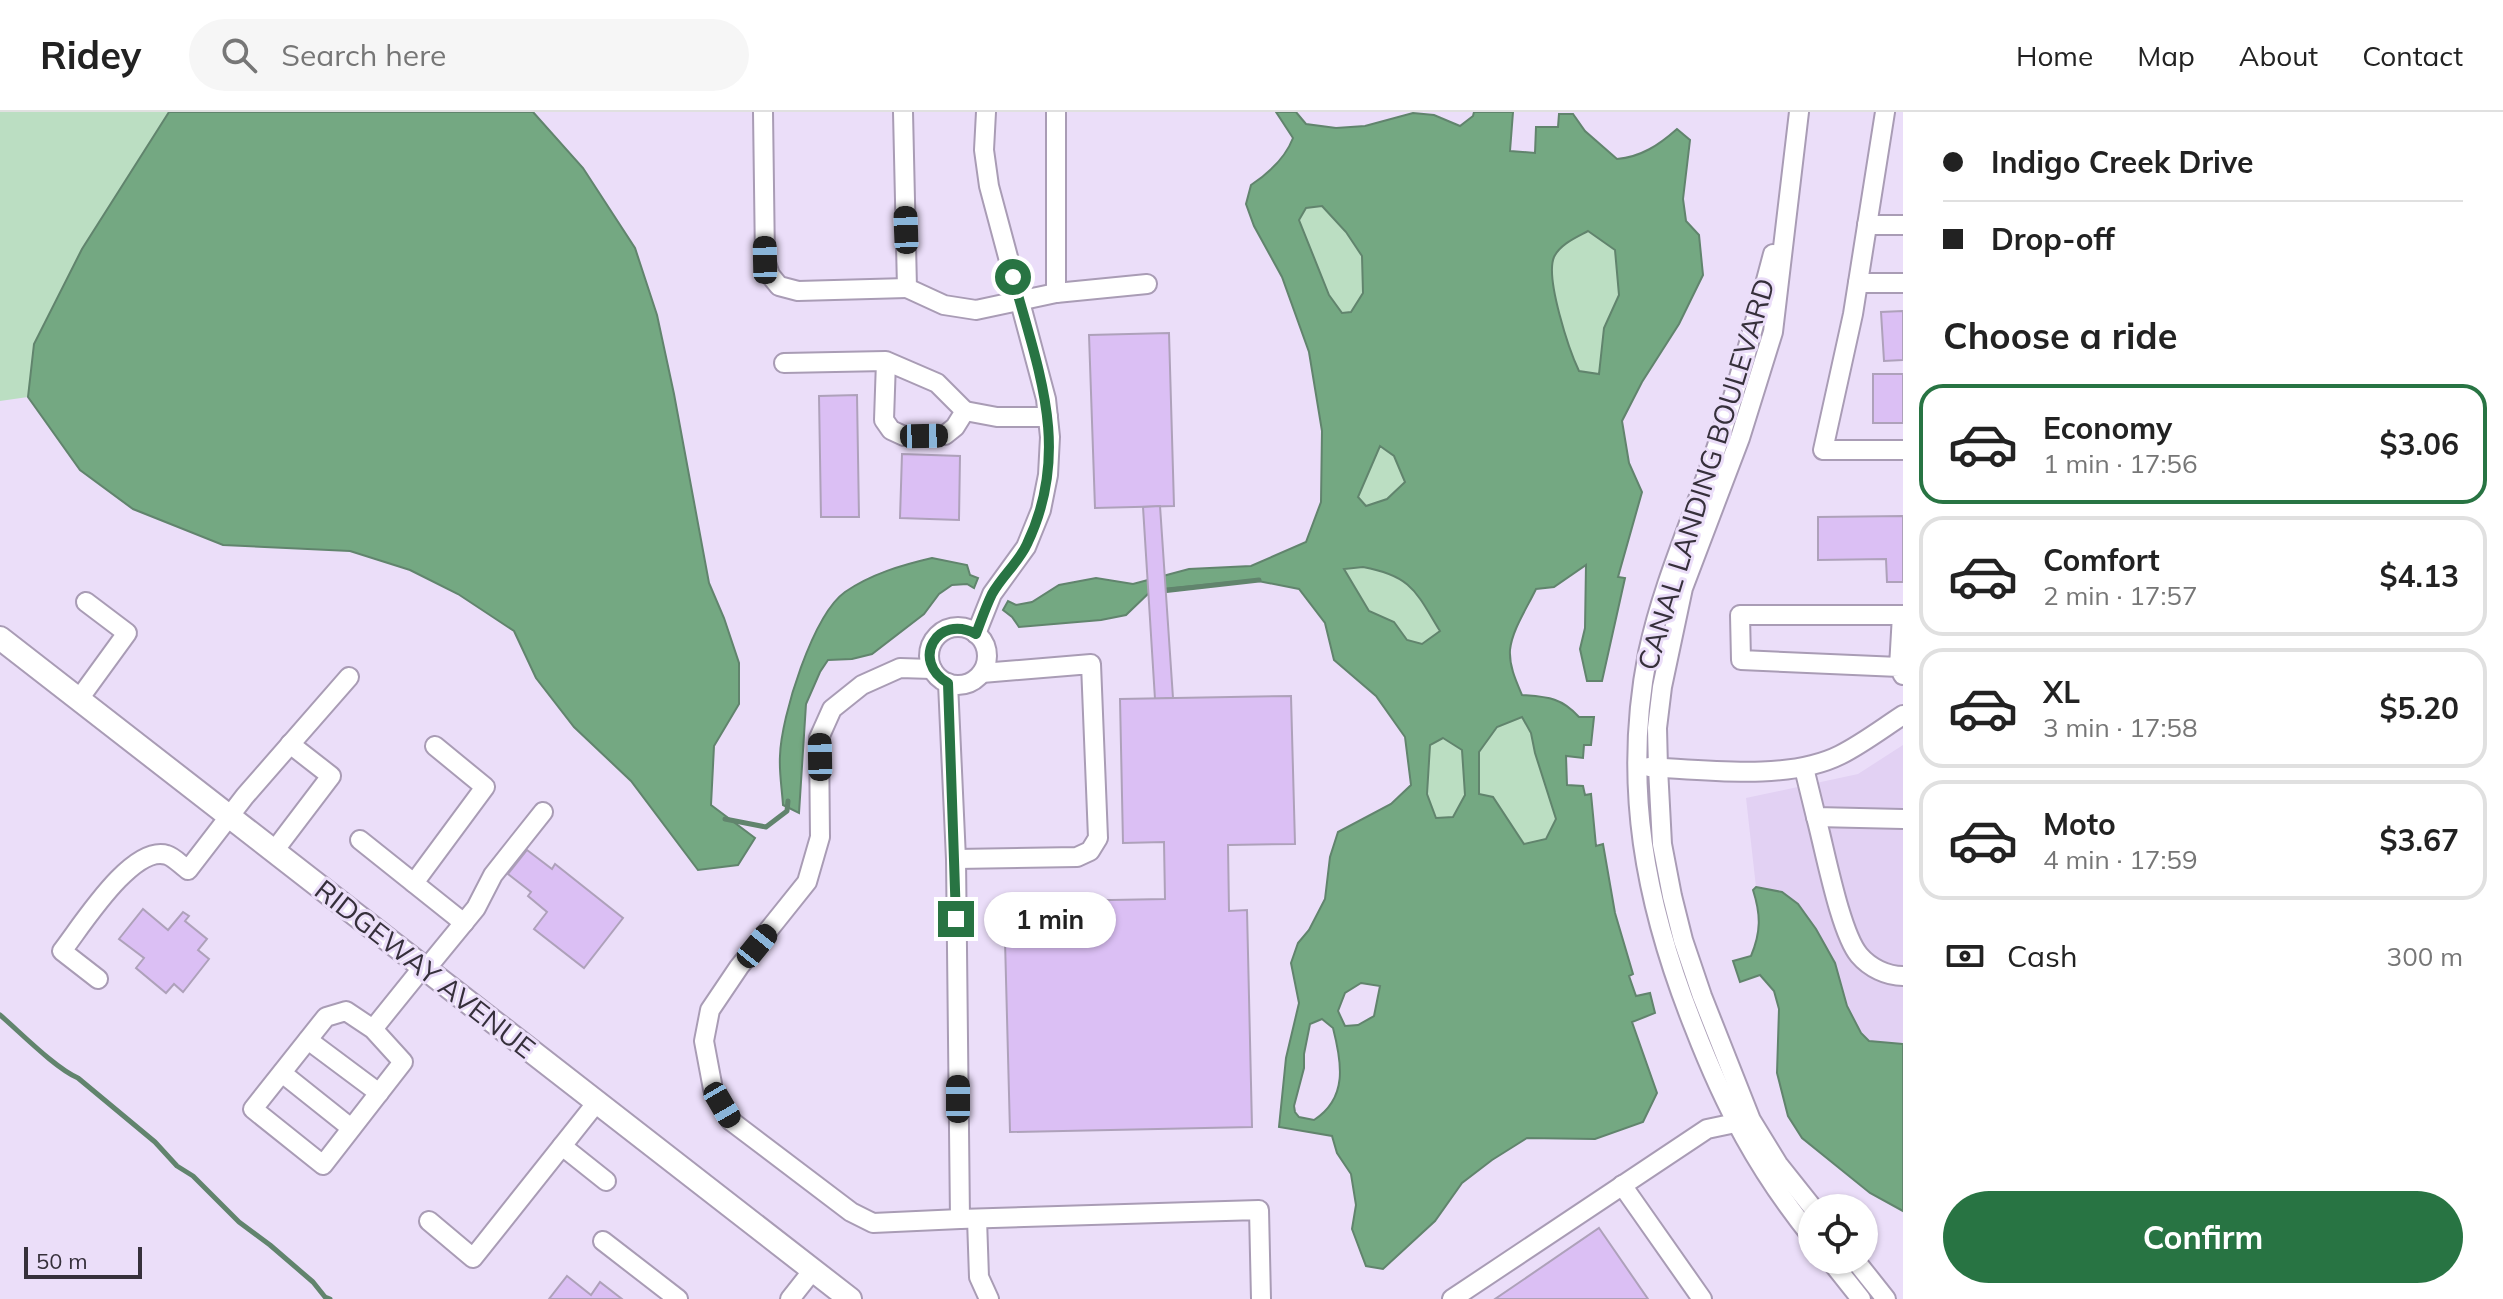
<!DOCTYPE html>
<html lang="en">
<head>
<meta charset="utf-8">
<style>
  body { margin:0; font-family:Mulish,sans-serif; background:#f6f6f6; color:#222; height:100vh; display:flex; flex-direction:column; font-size:30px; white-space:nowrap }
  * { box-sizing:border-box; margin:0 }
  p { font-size:26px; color:#767676 }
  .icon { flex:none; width:44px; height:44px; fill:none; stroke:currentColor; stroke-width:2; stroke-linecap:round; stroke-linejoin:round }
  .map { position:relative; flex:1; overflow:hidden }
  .details { display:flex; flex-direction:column; background:#fff; width:600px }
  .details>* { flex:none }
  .guide { display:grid; align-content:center; height:176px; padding:0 40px; background:#fff }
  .controls { position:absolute; left:1798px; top:1082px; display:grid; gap:16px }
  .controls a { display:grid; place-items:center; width:80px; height:80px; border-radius:50%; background:#fff; box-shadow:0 2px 6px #0004; font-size:40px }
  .scale { position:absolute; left:24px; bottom:20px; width:118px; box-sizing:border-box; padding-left:8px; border:4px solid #36303b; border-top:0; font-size:22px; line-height:28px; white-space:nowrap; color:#36303b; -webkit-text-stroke:6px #ebdef9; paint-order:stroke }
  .end { position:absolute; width:36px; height:36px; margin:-18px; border:10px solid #287443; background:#fff; box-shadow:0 0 0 4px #fff }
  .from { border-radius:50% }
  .bubble { position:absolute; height:56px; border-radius:28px; background:#fff; box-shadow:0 2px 6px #0004; font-size:26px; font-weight:700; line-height:56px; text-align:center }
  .car { position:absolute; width:24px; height:48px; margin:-24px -12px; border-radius:10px; box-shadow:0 0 6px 2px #0007; background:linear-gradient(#222 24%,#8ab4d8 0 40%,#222 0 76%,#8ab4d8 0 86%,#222 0) }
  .guide b { display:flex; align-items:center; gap:28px; height:76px; font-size:30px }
  .guide b+b { border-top:2px solid #e0e0e0 }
  .guide i { width:20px; height:20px; background:#222 }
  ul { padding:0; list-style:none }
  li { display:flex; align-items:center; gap:24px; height:120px; margin:0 16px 12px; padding:0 24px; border:4px solid #e0e0e0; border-radius:24px }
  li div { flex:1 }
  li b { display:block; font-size:30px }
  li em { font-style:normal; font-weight:700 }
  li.on { border-color:#287443 }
  li>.icon { width:72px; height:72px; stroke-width:1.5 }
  h2 { padding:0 40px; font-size:36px; line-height:96px }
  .pay { display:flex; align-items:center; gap:20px; height:88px; padding:0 40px; font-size:30px }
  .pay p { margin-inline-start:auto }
  .primary-button { display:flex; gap:16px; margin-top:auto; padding:16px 40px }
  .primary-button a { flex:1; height:92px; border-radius:48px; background:#287443; color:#fff; font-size:32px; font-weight:700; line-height:92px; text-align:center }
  header { display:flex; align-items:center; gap:48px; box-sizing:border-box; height:112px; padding:0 40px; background:#fff; border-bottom:2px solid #e0e0e0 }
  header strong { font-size:38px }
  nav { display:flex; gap:44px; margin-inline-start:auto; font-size:28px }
  .search { width:560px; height:72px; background:#f6f6f6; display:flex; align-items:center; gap:20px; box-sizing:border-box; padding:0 28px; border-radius:44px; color:#767676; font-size:30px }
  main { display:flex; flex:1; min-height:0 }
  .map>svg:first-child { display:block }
  .built { fill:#e2d1f3 }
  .green { fill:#bbdec2 }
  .water { fill:#74a882; stroke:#61846d; stroke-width:2; fill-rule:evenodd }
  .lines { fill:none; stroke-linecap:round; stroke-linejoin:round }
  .stream { stroke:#61846d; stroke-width:5 }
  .building { fill:#dbbff4; stroke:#aea1ba; stroke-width:2 }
  .minor-casing { stroke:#a99cb5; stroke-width:22 }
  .major-casing { stroke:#a99cb5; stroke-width:26 }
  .minor { stroke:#fff; stroke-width:18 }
  .major { stroke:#fff; stroke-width:22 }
  .route { stroke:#287443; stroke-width:10 }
  .labels { text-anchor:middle; stroke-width:6; stroke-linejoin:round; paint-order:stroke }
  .street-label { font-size:28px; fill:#36303b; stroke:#ebdef9 }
</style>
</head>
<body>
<header>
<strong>Ridey</strong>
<div class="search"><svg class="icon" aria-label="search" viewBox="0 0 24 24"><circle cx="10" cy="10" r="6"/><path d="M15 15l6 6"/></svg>Search here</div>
<nav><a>Home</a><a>Map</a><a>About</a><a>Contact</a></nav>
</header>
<main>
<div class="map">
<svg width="1903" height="1187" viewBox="0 0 1903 1187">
  <rect width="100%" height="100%" fill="#ebdef9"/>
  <!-- built -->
  <polygon class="built" points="1903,633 1903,932 1869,929 1861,921 1847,894 1835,851 1816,817 1798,792 1782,780 1756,775 1746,686 1858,662"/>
  <!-- green -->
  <g class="green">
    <polygon points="0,0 169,0 82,137 34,232 28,285 0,289"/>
    <polygon points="1322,94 1346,120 1362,144 1363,181 1351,200 1342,201 1329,183 1299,108 1306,96"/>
    <path d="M1588,118l27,20 4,45 -15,33 -5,47 -20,-4c-10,-21 -34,-93 -25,-114 6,-13 23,-20 34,-27z"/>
    <polygon points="1380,334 1394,344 1405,371 1387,387 1366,394 1358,385"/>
    <path d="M1363,455c49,9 53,25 78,65l-19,13 -15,-5 -13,-18 -25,-11 -25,-43z"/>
    <polygon points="1522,604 1531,621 1535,641 1556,707 1545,727 1524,732 1493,685 1479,683 1479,640 1497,615"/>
    <polygon points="1443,626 1462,638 1466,683 1453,705 1436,706 1427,682 1430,632"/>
  </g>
  <!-- water -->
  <g class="water">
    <polygon points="169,0 533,0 583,56 635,136 657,203 674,282 709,471 724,506 739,551 739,592 714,634 711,693 755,726 738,753 698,758 631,669 574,615 536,566 514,519 458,482 410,458 350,439 223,433 133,397 80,358 28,285 34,232 82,137"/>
    <path d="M1276,0h20l10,12 30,4 29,-2 48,-13 21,2 26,11 13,-10 1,-4h39l-3,39 25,2 1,-26h22l1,-13h14l12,17 32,28c24,-2 42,-14 60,-30l13,11 -7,59 3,22 13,14 4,40 -24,49 -37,58 -20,39 7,42 13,29 -24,85 7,1 -23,103h-15l-7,-32 5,-21 1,-63 -32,22 -18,2c-9,19 -24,41 -26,61 -1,16 6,31 12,45 25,2 39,2 57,22h15l-3,28h-7l-1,13 -17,-2 1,29 16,1 2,9 6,-1 5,52 7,-2 12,69 18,61 -4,2 7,20 14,-3 5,20 -23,9 25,71 -14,29 -48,17 -68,-1 -35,22 -30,23 -27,38 -52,48 -17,-3 -14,-37 4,-24 -5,-31 -14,-21 -5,-17 -53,-9 7,-69 13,-55 -8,-40 7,-20 11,-13 16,-31 5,-42 8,-25 53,-28 20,-19 -6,-48 -29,-41 -42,-36 -9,-37 -26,-34 -46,-9 -101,10 -26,25 -25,5 -82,7 -7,-10 -9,-7 5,-9 8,4 16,-3 27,-17 37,-7 37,6 56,-15 62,-3 55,-24 15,-40 1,-71 -13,-79 -27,-75 -28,-51 -8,-22 5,-19c18,-12 34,-26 42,-47zM1322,94l24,26 16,24 1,37 -12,19 -9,1 -13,-18 -30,-75 7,-12zM1588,119l27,19 4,45 -15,33 -5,46 -20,-3c-10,-21 -34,-93 -25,-114 6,-13 23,-20 34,-26zM1380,334l14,10 11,26 -18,17 -21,7 -8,-9zM1363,455c49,9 53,25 77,64l-18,13 -15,-4 -13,-18 -25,-11 -25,-42zM1522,605l9,16 4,20 21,66 -10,20 -22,5 -31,-47 -14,-3v-42l18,-25zM1443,626l19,12 3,45 -12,22 -17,1 -9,-24 3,-49zM1361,871l19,3 -6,30 -16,9 -13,1 -7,-15 7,-18zM1322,907l11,9c9,35 15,70 -19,92l-15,-3 -4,-5 -1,-6 10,-38v-14l6,-30z"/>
    <path d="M932,446l35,7 3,10 8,3 -4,10 -7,-4 -15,1 -13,9 -15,20 -52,40 -20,5 -24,1 -8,12 -14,32 -7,109 -16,-8c-1,-16 -4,-33 -3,-49 1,-40 33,-141 65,-164 26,-18 57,-27 87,-34z"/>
    <path d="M1756,775l26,5 16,12 18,25 19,34 12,43 14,27 8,8 34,3v167l-33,-18 -68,-55 -14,-22 -11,-43 2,-64 -5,-18 -14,-16 -20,7 -7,-21 18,-5c10,-24 10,-41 2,-66z"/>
  </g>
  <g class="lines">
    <!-- stream -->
    <g class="stream">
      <polyline points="1162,479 1259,468"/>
      <polyline points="725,707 766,715 787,699 788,689"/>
      <path d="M0,903c20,17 55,53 78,63l77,64 22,24 16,10 46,46 31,23 43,37 12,15 5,2"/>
    </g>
  </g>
  <!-- building -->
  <g class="building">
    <polygon points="1903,199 1903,248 1884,249 1881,200"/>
    <polygon points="1169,221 1174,394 1095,396 1089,223"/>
    <rect x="1873" y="262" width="30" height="49"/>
    <polygon points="857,283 859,405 821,405 819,284"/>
    <polygon points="902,342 960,344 959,408 900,406"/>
    <polygon points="1160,394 1173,586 1155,587 1143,395"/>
    <polygon points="1903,404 1903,470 1887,470 1886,447 1818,448 1818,405"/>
    <polygon points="1291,584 1295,732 1228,733 1229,799 1247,798 1252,1015 1010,1020 1004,790 1165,787 1164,730 1123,731 1120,587"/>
    <polygon points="527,738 552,757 555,752 623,806 584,856 534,817 547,800 528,784 531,780 508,762"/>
    <polygon points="143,797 168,818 183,800 189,804 185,809 207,827 198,838 209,847 183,880 174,872 166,881 136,856 144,846 119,827"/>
    <polygon points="1599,1116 1648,1187 1495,1187"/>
    <polygon points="567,1164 591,1183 600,1170 622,1187 549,1187"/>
  </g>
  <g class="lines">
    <!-- minor casing -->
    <g class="minor-casing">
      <g id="minor">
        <polyline points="763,0 765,148 770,163 779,174 798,179 907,176"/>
        <polyline points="903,0 907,176 944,193 976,198 1056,181"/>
        <polyline points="1056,0 1056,181 1147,172"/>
        <polyline points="1799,0 1773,220 1740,326 1683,476 1662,575 1657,616 1658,656 1662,732 1672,784 1683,828 1702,884 1751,1008 1778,1052 1813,1096"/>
        <polyline points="1885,0 1853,202 1823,338 1903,338"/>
        <polyline points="1867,113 1903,113"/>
        <path d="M1773,142c-17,64 -34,129 -56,192 -23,69 -54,136 -69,207 -26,132 -3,251 46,374 31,80 64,143 118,210"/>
        <polyline points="1858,171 1903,171"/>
        <polyline points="784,251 886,249 884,308 891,318 904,324 945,323 955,315 965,299 937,271 886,249"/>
        <polyline points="965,299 997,305 1048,305"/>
        <circle cx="958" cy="544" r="29"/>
        <polyline points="976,522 992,482 1026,435 1041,398 1048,363 1050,325 1046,287 989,74 984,38 986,0"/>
        <polyline points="1899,555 1741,548 1740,503 1902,503 1899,555 1903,563"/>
        <polyline points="932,557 900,556 862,573 832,597 819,626 820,725 807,770 739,855 710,898 704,929 713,977 731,1009 851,1100 873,1111 960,1107"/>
        <polyline points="948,571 956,747 960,1107 1259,1098 1261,1187"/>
        <polyline points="79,587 127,521 86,490"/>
        <path d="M1649,655c57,3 139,14 191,-12 22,-11 43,-27 63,-40"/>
        <polyline points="1804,656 1816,705 1903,707"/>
        <path d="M1816,705c9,33 24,115 43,138 11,13 28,21 44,21"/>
        <polyline points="360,728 464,811"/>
        <polyline points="274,739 331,664 290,632"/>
        <polyline points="956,747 1077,745 1090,739 1098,726 1091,552 982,561"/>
        <polyline points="414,771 485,675 435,634"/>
        <polyline points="426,857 476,796 493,763 543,700"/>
        <path d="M98,867l-36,-28c19,-24 70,-107 105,-96 7,2 15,11 21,15l57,-74 104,-119"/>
        <polyline points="373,917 403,950 323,1053 253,997 326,905 346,899 373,917 423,855"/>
        <polyline points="308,928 379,981"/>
        <polyline points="282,961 351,1016"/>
        <polyline points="562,1034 606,1069"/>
        <polyline points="1622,1073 1702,1187"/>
        <polyline points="977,1107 979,1165 989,1187"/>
        <polyline points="429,1109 473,1146 597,990"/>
        <polyline points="603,1129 678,1187"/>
        <polyline points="1830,1148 1861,1187"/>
        <polyline points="1855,1148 1886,1187"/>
        <polyline points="790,1187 813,1158"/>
        <polyline points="1452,1187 1707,1017 1745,1009"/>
      </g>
    </g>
    <!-- major casing -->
    <g class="major-casing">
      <polyline id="major" points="0,526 850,1187"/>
    </g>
    <!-- minor -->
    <use href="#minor" class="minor"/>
    <!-- major -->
    <use href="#major" class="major"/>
  </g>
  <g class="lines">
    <!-- route -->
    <path class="route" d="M956,807l-8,-236c-38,-22 -11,-70 28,-49 5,-13 10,-28 16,-40 10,-18 27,-32 35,-50 45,-94 11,-174 -14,-267"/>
  </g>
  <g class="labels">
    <!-- street labels -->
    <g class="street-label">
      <text transform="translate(1706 362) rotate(-73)" y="10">CANAL LANDING BOULEVARD</text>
      <text transform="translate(425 857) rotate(38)" y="10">RIDGEWAY AVENUE</text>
    </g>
  </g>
</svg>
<div class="controls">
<a><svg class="icon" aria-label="locate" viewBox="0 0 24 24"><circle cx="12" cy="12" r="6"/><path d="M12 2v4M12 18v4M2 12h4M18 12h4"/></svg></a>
</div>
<div class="scale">50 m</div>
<i class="end from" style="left:1013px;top:165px"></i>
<i class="end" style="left:956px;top:807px"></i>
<div class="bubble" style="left:984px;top:780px;width:132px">1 min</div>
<i class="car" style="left:906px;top:118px;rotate:358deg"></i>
<i class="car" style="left:765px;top:148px;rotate:359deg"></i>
<i class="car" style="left:924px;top:324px;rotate:89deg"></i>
<i class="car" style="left:820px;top:645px;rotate:359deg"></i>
<i class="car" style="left:757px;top:834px;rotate:39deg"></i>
<i class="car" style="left:958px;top:987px;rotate:0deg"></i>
<i class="car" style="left:722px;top:993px;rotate:150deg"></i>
</div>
<section class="details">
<div class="guide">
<b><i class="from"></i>Indigo Creek Drive</b>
<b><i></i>Drop-off</b>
</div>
<h2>Choose a ride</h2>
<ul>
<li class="on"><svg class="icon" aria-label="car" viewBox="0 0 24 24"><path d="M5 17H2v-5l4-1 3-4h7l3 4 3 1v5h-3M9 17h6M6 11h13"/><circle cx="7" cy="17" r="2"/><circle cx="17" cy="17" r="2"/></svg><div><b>Economy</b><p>1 min · 17:56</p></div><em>$3.06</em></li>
<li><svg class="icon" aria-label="car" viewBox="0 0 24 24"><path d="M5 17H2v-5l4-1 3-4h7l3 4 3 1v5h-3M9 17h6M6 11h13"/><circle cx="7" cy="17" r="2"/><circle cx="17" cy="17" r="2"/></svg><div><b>Comfort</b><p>2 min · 17:57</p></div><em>$4.13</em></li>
<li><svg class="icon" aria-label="car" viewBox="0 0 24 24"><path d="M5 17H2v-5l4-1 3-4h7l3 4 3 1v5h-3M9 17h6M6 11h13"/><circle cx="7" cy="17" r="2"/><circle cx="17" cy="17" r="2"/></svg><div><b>XL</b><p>3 min · 17:58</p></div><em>$5.20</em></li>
<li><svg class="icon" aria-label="car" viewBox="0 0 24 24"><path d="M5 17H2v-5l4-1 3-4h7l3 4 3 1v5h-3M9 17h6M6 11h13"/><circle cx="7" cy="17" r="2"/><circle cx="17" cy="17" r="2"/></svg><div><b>Moto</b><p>4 min · 17:59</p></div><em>$3.67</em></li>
</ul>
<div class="pay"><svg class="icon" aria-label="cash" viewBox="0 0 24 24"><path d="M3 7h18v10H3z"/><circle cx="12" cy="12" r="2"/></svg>Cash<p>300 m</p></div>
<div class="primary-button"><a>Confirm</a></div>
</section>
</main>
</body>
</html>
